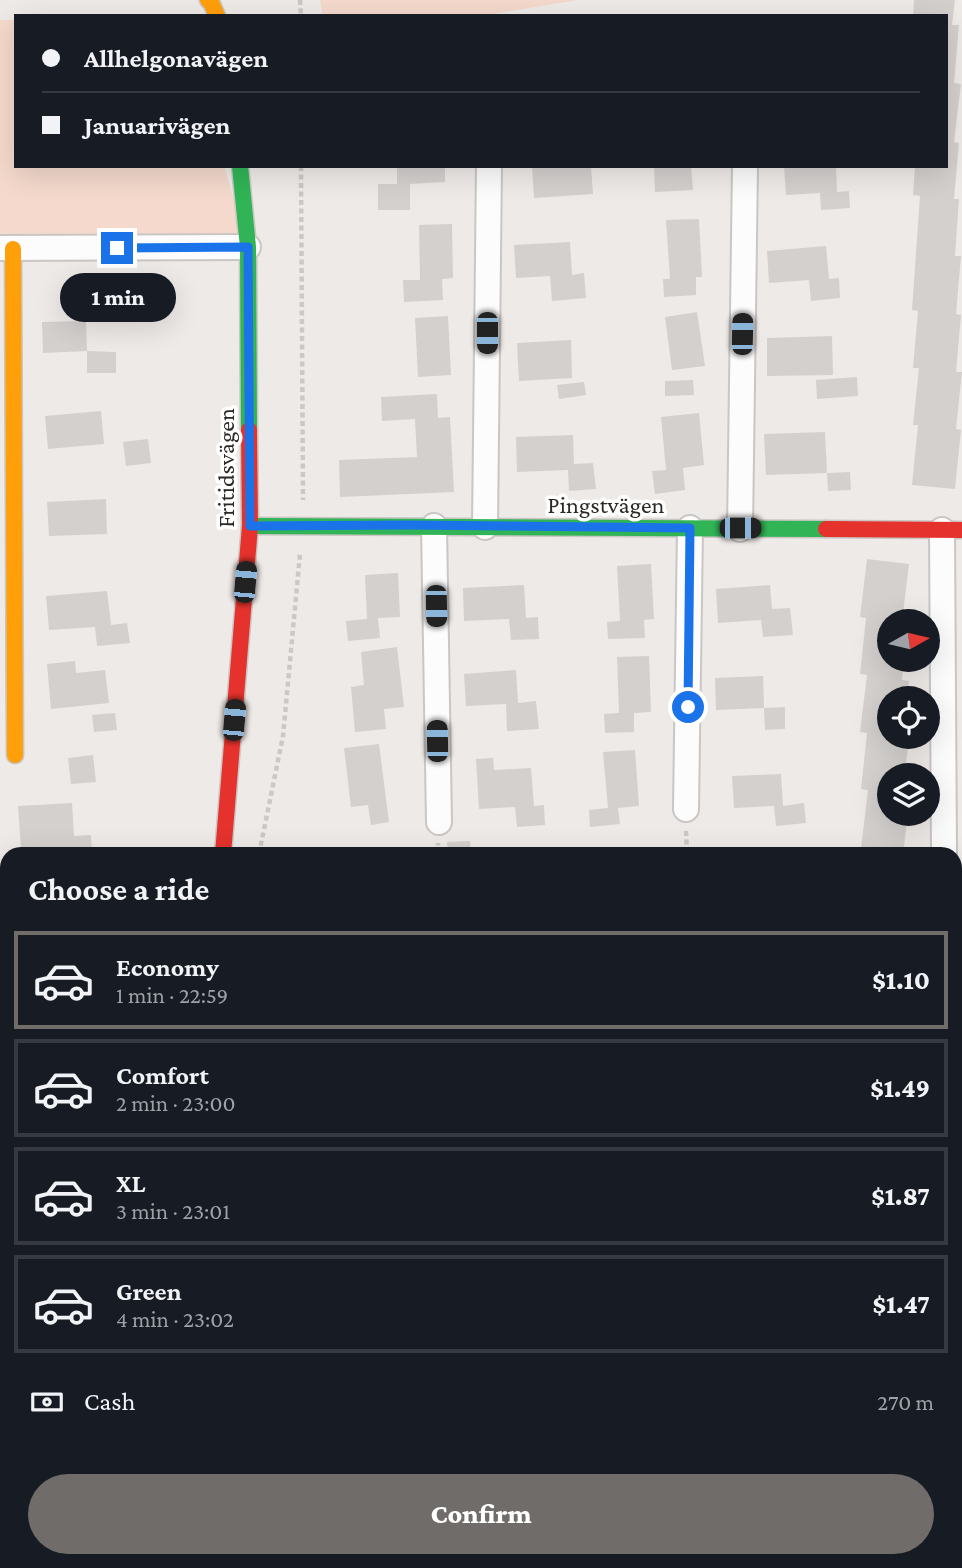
<!DOCTYPE html>
<html lang="en">
<head>
<meta charset="utf-8">
<style>
  body { margin:0; font-family:"Crimson Pro",serif; background:#20242c; color:#f1f3f6; height:100vh; display:flex; flex-direction:column; font-size:26px; white-space:nowrap }
  * { box-sizing:border-box; margin:0 }
  p { font-size:23px; color:#9ea1a6 }
  .icon { flex:none; width:38px; height:38px; fill:none; stroke:currentColor; stroke-width:2; stroke-linecap:round; stroke-linejoin:round }
  .map { position:relative; flex:1; overflow:hidden }
  .side { position:absolute; left:0px; top:847px; width:962px; height:721px; display:flex; flex-direction:column; background:#171b24; border-radius:21px 21px 0 0; box-shadow:0 7px 28px #0002 }
  .side>* { flex:none }
  .hud { position:absolute; left:14px; top:14px; width:934px; height:154px; border-radius:0px; box-shadow:0 7px 28px #0002; display:grid; align-content:center; height:154px; padding:0 28px; background:#171b24 }
  .needle { width:46px; rotate:82deg }
  .controls { position:absolute; left:877px; top:609px; display:grid; gap:14px }
  .controls a { display:grid; place-items:center; width:63px; height:63px; border-radius:50%; background:#171b24; box-shadow:0 7px 28px #0002; font-size:35px }
  .end { position:absolute; width:32px; height:32px; margin:-16px; border:9px solid #1a73e8; background:#fff; box-shadow:0 0 0 4px #fff }
  .from { border-radius:50% }
  .bubble { position:absolute; height:49px; border-radius:24px; background:#171b24; box-shadow:0 7px 28px #0002; font-size:23px; font-weight:800; line-height:49px; text-align:center }
  .car { position:absolute; width:21px; height:42px; margin:-21px -10px; border-radius:9px; box-shadow:0 0 5px 2px #0007; background:linear-gradient(#222 24%,#8ab4d8 0 40%,#222 0 76%,#8ab4d8 0 86%,#222 0) }
  .hud b { display:flex; align-items:center; gap:24px; height:66px; font-size:26px }
  .hud b+b { border-top:2px solid #363941 }
  .hud i { width:18px; height:18px; background:#f1f3f6 }
  ul { padding:0; list-style:none }
  li { display:flex; align-items:center; gap:21px; height:98px; margin:0 14px 10px; padding:0 14px; border:4px solid #363941; border-radius:0px }
  li div { flex:1 }
  li b { display:block; font-size:26px }
  li em { font-style:normal; font-weight:800 }
  li.on { border-color:#6f6c6a }
  li>.icon { width:63px; height:63px; stroke-width:1.5 }
  h2 { padding:0 28px; font-size:32px; line-height:84px }
  .pay { display:flex; align-items:center; gap:18px; height:77px; padding:0 28px; font-size:26px }
  .pay p { margin-inline-start:auto }
  .cta { display:flex; gap:14px; margin-top:auto; padding:14px 28px }
  .cta a { flex:1; height:80px; border-radius:42px; background:#6f6c6a; color:#fff; font-size:28px; font-weight:800; line-height:80px; text-align:center }
  .map>svg:first-child { display:block }
  .green { fill:#f4d9cc }
  .building { fill:#d3d0ce }
  .lines { fill:none; stroke-linecap:round; stroke-linejoin:round }
  .street-casing { stroke:#c9c6c4; stroke-width:28 }
  .fast-casing { stroke:#c9c6c4; stroke-width:19 }
  .slow-casing { stroke:#c9c6c4; stroke-width:19 }
  .jam-casing { stroke:#c9c6c4; stroke-width:19 }
  .path { stroke:#cac9c8; stroke-width:4.5; stroke-dasharray:5 3.5; stroke-linecap:butt }
  .street { stroke:#fcfcfc; stroke-width:24 }
  .fast { stroke:#30b455; stroke-width:16 }
  .slow { stroke:#ff9f0a; stroke-width:16 }
  .jam { stroke:#e5322d; stroke-width:16 }
  .route { stroke:#1a73e8; stroke-width:9 }
  .labels { text-anchor:middle; stroke-width:7; stroke-linejoin:round; paint-order:stroke }
  .street-label { font-size:24px; fill:#2b2826; stroke:#fff }
</style>
</head>
<body>
<div class="map">
<svg width="962" height="1568" viewBox="0 0 962 1568">
  <rect width="100%" height="100%" fill="#eeeae8"/>
  <!-- green -->
  <g class="green">
    <polygon points="320,0 578,0 481,16 323,16"/>
    <polygon points="0,20 16,20 16,166 224,166 248,247 13,249 0,236"/>
  </g>
  <!-- building -->
  <g class="building">
    <polygon points="914,0 955,0 952,25 959,25 954,83 961,84 954,142 959,143 954,199 959,199 955,256 961,256 956,314 961,315 956,372 962,372 956,429 961,430 955,489 912,485 918,425 913,425 919,368 913,368 918,311 912,310 920,196 913,195 915,166 947,166 947,16 913,16"/>
    <polygon points="397,166 445,166 445,182 410,184 410,210 378,210 378,184 397,184"/>
    <polygon points="532,166 591,166 593,194 534,198"/>
    <polygon points="654,166 691,166 693,190 655,192"/>
    <polygon points="784,166 836,166 837,192 849,191 850,208 821,210 820,193 786,195"/>
    <polygon points="699,219 702,277 696,277 696,295 664,297 663,279 670,279 666,220"/>
    <polygon points="452,224 453,278 442,279 443,300 404,302 403,280 420,280 419,225"/>
    <polygon points="570,242 572,275 584,273 586,298 552,301 550,276 516,278 514,245"/>
    <polygon points="826,246 829,279 839,278 840,298 811,301 809,280 769,283 767,251"/>
    <polygon points="697,312 705,366 672,370 665,317"/>
    <polygon points="448,316 451,375 418,377 415,318"/>
    <polygon points="86,321 87,351 43,353 42,322"/>
    <polygon points="832,336 833,375 767,376 767,338"/>
    <polygon points="571,340 572,378 519,381 517,343"/>
    <polygon points="87,351 116,352 116,373 87,373"/>
    <polygon points="857,377 858,396 817,399 816,380"/>
    <polygon points="693,380 694,395 665,396 665,381"/>
    <polygon points="584,382 586,395 559,399 557,385"/>
    <polygon points="437,394 438,418 450,417 454,492 340,497 339,460 417,457 415,419 382,421 381,397"/>
    <polygon points="101,411 104,444 48,449 45,416"/>
    <polygon points="699,413 704,465 683,468 685,490 655,494 652,471 666,470 661,417"/>
    <polygon points="825,432 827,473 766,475 764,434"/>
    <polygon points="573,435 574,464 593,463 596,489 569,491 568,470 517,472 516,437"/>
    <polygon points="148,439 151,463 126,466 123,442"/>
    <polygon points="850,472 851,490 828,491 827,473"/>
    <polygon points="106,499 107,534 49,536 47,502"/>
    <polygon points="867,559 909,564 902,621 889,621 889,660 904,660 902,680 909,681 907,698 889,698 889,737 909,737 905,775 889,775 889,814 908,814 903,854 868,854 868,849 861,848 868,790 861,789 867,733 860,732 867,675 860,674 866,618 860,617"/>
    <polygon points="651,564 654,619 644,620 645,638 608,639 607,622 620,621 617,566"/>
    <polygon points="398,573 400,617 378,618 380,638 348,641 346,621 367,619 365,575"/>
    <polygon points="524,585 526,618 538,617 539,639 511,640 509,619 464,621 463,588"/>
    <polygon points="770,585 772,609 790,608 793,635 763,637 761,620 718,623 716,589"/>
    <polygon points="107,591 111,625 127,623 130,643 97,646 95,627 49,630 46,596"/>
    <polygon points="397,647 404,707 384,709 386,729 355,732 351,687 364,685 361,652"/>
    <polygon points="649,656 651,712 634,713 634,732 605,733 604,714 619,713 617,657"/>
    <polygon points="75,661 76,673 105,670 109,703 51,709 47,664"/>
    <polygon points="516,670 518,703 536,701 539,729 507,731 506,704 466,706 464,674"/>
    <polygon points="763,676 764,708 716,710 715,678"/>
    <polygon points="785,707 785,729 765,730 764,708"/>
    <polygon points="115,713 117,730 94,732 92,715"/>
    <polygon points="379,744 389,822 371,825 368,805 351,807 344,748"/>
    <polygon points="635,750 639,806 618,808 620,824 590,827 589,810 608,808 603,752"/>
    <polygon points="93,755 96,782 71,784 68,758"/>
    <polygon points="493,758 494,770 531,768 534,806 544,805 545,825 517,827 515,807 479,809 476,759"/>
    <polygon points="781,774 783,806 804,803 806,823 776,826 774,806 734,808 732,776"/>
    <polygon points="72,803 74,836 91,835 92,854 12,854 12,849 21,849 18,806"/>
    <polygon points="470,841 471,854 448,854 447,842"/>
    <rect x="0" y="1064" width="7" height="56"/>
    <polygon points="956,1138 962,1138 962,1175 956,1174"/>
    <polygon points="956,1222 962,1222 962,1265 956,1264"/>
    <polygon points="6,1256 7,1256 7,1278 2,1277"/>
    <polygon points="0,1303 7,1303 7,1352 0,1351"/>
    <polygon points="956,1316 962,1317 962,1378 956,1377"/>
    <polygon points="0,1369 7,1369 7,1422 0,1421"/>
    <polygon points="956,1415 961,1415 958,1440 962,1440 962,1471 956,1471"/>
    <polygon points="0,1439 5,1439 2,1469 0,1469"/>
    <polygon points="265,1561 319,1561 318,1568 264,1568"/>
    <polygon points="537,1561 568,1561 568,1568 536,1568"/>
    <polygon points="627,1561 661,1561 660,1568 626,1568"/>
    <polygon points="780,1561 823,1564 823,1568 780,1568"/>
    <polygon points="930,1561 956,1561 955,1566 930,1563"/>
    <polygon points="383,1562 426,1566 426,1568 382,1568"/>
  </g>
  <g class="lines">
    <!-- street casing -->
    <g class="street-casing">
      <g id="street">
        <polyline points="0,248 248,247"/>
        <polyline points="434,526 439,822"/>
        <polyline points="485,527 489,166"/>
        <polyline points="740,529 745,166"/>
        <polyline points="942,530 944,854"/>
        <polyline points="686,809 690,528"/>
        <polyline points="956,931 962,931"/>
        <polyline points="351,1568 352,1561"/>
        <polyline points="602,1568 603,1561"/>
        <polyline points="858,1568 858,1561"/>
      </g>
    </g>
    <!-- fast casing -->
    <g class="fast-casing">
      <g id="fast">
        <polyline points="240,166 248,247 249,430"/>
        <polyline points="250,526 826,529"/>
        <polyline points="106,1568 107,1561"/>
      </g>
    </g>
    <!-- slow casing -->
    <g class="slow-casing">
      <g id="slow">
        <polyline points="208,0 211,2 217,16"/>
        <polyline points="13,249 15,755"/>
      </g>
    </g>
    <!-- jam casing -->
    <g class="jam-casing">
      <g id="jam">
        <polyline points="826,529 962,530"/>
        <polyline points="223,854 250,526 249,430"/>
      </g>
    </g>
    <!-- path -->
    <g class="path">
      <polyline points="300,0 301,16"/>
      <polyline points="301,166 303,500"/>
      <polyline points="686,831 687,854"/>
      <polyline points="259,854 283,736 300,554"/>
      <polyline points="438,854 438,843"/>
      <polyline points="0,1013 7,1013"/>
      <polyline points="956,1084 962,1084"/>
      <polyline points="164,1568 165,1561"/>
    </g>
    <!-- street -->
    <use href="#street" class="street"/>
    <!-- fast -->
    <use href="#fast" class="fast"/>
    <!-- slow -->
    <use href="#slow" class="slow"/>
    <!-- jam -->
    <use href="#jam" class="jam"/>
  </g>
  <g class="lines">
    <!-- route -->
    <polyline class="route" points="117,248 248,247 250,526 408,525 690,528 688,707"/>
  </g>
  <g class="labels">
    <!-- street labels -->
    <g class="street-label">
      <text transform="translate(226 468) rotate(-90)" y="8">Fritidsvägen</text>
      <text x="606" y="513">Pingstvägen</text>
    </g>
  </g>
</svg>
<div class="controls">
<a><svg class="needle" viewBox="-14 -14 28 28"><path d="M0-13l5 13h-10z" fill="#e53935"/><path d="M0 13l5-13h-10z" fill="#9ea1a6"/></svg></a>
<a><svg class="icon" aria-label="locate" viewBox="0 0 24 24"><circle cx="12" cy="12" r="6"/><path d="M12 2v4M12 18v4M2 12h4M18 12h4"/></svg></a>
<a><svg class="icon" aria-label="layers" viewBox="0 0 24 24"><path d="M12 4l9 5-9 5-9-5zM3 14l9 5 9-5"/></svg></a>
</div>
<i class="end from" style="left:688px;top:707px"></i>
<i class="end" style="left:117px;top:248px"></i>
<div class="bubble" style="left:60px;top:273px;width:116px">1 min</div>
<i class="car" style="left:487px;top:333px;rotate:180deg"></i>
<i class="car" style="left:742px;top:334px;rotate:1deg"></i>
<i class="car" style="left:740px;top:528px;rotate:90deg"></i>
<i class="car" style="left:245px;top:582px;rotate:5deg"></i>
<i class="car" style="left:436px;top:606px;rotate:179deg"></i>
<i class="car" style="left:234px;top:720px;rotate:5deg"></i>
<i class="car" style="left:437px;top:741px;rotate:359deg"></i>
<div class="hud">
<b><i class="from"></i>Allhelgonavägen</b>
<b><i></i>Januarivägen</b>
</div>
<section class="side">
<h2>Choose a ride</h2>
<ul>
<li class="on"><svg class="icon" aria-label="car" viewBox="0 0 24 24"><path d="M5 17H2v-5l4-1 3-4h7l3 4 3 1v5h-3M9 17h6M6 11h13"/><circle cx="7" cy="17" r="2"/><circle cx="17" cy="17" r="2"/></svg><div><b>Economy</b><p>1 min · 22:59</p></div><em>$1.10</em></li>
<li><svg class="icon" aria-label="car" viewBox="0 0 24 24"><path d="M5 17H2v-5l4-1 3-4h7l3 4 3 1v5h-3M9 17h6M6 11h13"/><circle cx="7" cy="17" r="2"/><circle cx="17" cy="17" r="2"/></svg><div><b>Comfort</b><p>2 min · 23:00</p></div><em>$1.49</em></li>
<li><svg class="icon" aria-label="car" viewBox="0 0 24 24"><path d="M5 17H2v-5l4-1 3-4h7l3 4 3 1v5h-3M9 17h6M6 11h13"/><circle cx="7" cy="17" r="2"/><circle cx="17" cy="17" r="2"/></svg><div><b>XL</b><p>3 min · 23:01</p></div><em>$1.87</em></li>
<li><svg class="icon" aria-label="car" viewBox="0 0 24 24"><path d="M5 17H2v-5l4-1 3-4h7l3 4 3 1v5h-3M9 17h6M6 11h13"/><circle cx="7" cy="17" r="2"/><circle cx="17" cy="17" r="2"/></svg><div><b>Green</b><p>4 min · 23:02</p></div><em>$1.47</em></li>
</ul>
<div class="pay"><svg class="icon" aria-label="cash" viewBox="0 0 24 24"><path d="M3 7h18v10H3z"/><circle cx="12" cy="12" r="2"/></svg>Cash<p>270 m</p></div>
<div class="cta"><a>Confirm</a></div>
</section>
</div>
</body>
</html>
